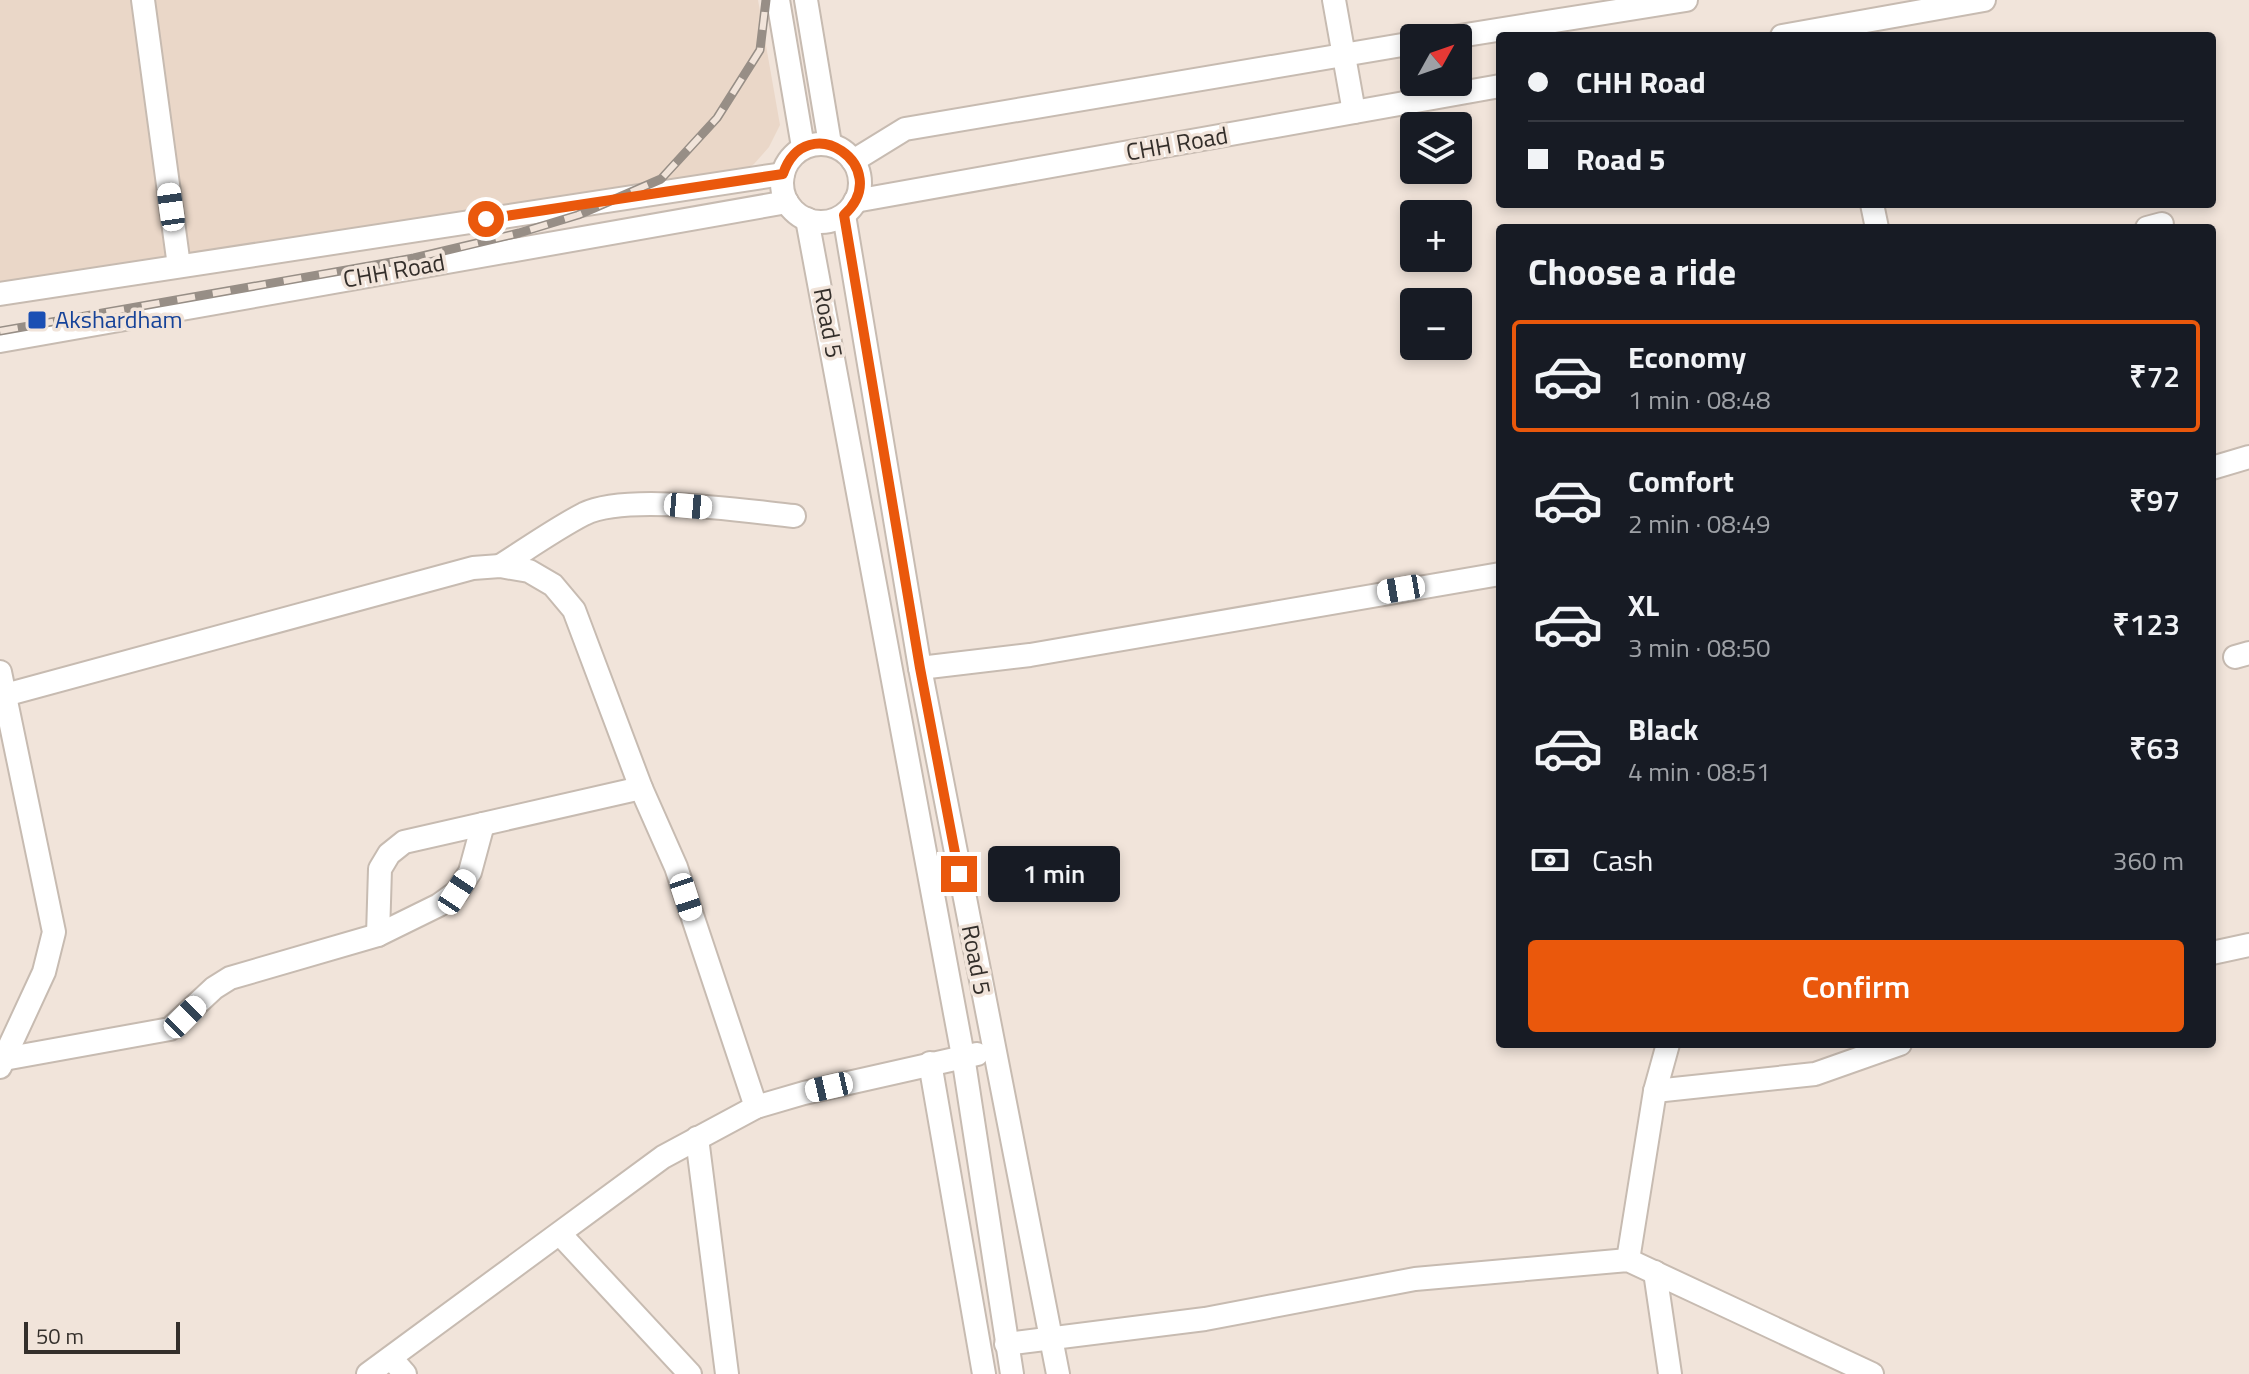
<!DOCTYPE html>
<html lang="en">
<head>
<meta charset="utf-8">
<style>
  body { margin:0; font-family:"Titillium Web",sans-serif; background:#20242c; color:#f1f3f6; height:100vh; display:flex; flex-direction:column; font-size:30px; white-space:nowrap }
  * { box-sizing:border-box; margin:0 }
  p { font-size:26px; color:#9ea1a6 }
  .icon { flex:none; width:44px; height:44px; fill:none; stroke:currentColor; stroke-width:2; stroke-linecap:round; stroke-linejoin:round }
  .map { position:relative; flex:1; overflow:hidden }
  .drawer { position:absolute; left:1496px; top:224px; width:720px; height:824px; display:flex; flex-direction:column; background:#171b24; border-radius:8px; box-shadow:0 4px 12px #0003 }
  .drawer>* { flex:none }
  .top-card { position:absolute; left:1496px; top:32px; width:720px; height:176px; border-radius:8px; box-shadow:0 4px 12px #0003; display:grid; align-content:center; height:176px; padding:0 32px; background:#171b24 }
  .needle { width:52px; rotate:50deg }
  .fabs { position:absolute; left:1400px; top:24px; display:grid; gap:16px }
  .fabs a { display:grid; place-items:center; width:72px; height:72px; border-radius:8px; background:#171b24; box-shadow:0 4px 12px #0003; font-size:40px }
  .scale { position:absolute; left:24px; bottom:20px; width:156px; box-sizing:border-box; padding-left:8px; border:4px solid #342f2b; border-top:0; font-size:22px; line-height:28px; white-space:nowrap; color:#342f2b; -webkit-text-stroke:6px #f1e4da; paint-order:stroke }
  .end { position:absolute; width:36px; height:36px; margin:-18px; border:10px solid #ea580c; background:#fff; box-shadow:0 0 0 4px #fff }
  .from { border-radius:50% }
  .bubble { position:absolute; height:56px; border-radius:8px; background:#171b24; box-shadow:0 4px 12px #0003; font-size:26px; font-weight:600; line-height:56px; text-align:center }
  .car { position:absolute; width:24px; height:48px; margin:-24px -12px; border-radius:10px; box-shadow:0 0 6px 2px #0007; background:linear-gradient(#fff 24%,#345 0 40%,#fff 0 76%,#345 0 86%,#fff 0) }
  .top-card b { display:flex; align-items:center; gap:28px; height:76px; font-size:30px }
  .top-card b+b { border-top:2px solid #363941 }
  .top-card i { width:20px; height:20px; background:#f1f3f6 }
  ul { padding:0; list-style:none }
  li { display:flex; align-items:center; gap:24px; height:112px; margin:0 16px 12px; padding:0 16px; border:4px solid transparent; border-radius:8px }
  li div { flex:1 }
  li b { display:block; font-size:30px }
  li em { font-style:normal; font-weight:600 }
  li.active { border-color:#ea580c }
  li>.icon { width:72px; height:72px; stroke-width:1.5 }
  h2 { padding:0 32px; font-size:36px; line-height:96px }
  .pay { display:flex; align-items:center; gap:20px; height:88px; padding:0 32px; font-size:30px }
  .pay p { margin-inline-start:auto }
  .cta { display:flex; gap:16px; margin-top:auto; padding:16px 32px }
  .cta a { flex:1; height:92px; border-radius:8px; background:#ea580c; color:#fff; font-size:32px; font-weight:600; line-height:92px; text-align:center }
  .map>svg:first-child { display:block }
  .built { fill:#ead7c8 }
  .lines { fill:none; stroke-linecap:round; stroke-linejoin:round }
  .minor-casing { stroke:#c7bbb1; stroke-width:26 }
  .minor { stroke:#fff; stroke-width:22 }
  .rail-casing { stroke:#978e86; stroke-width:9 }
  .rail { stroke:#f1e4da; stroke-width:6; stroke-dasharray:18; stroke-linecap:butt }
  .route { stroke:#ea580c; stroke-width:10 }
  .transit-dot { fill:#1a4fb4; stroke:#f1e4da; stroke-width:3 }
  .labels { text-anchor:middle; stroke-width:7; stroke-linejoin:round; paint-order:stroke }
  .street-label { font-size:24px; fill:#342f2b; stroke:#f1e4da }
  .transit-label { font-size:24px; fill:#164399; stroke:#f1e4da; text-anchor:start }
</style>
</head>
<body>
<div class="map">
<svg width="2249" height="1374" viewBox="0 0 2249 1374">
  <rect width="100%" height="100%" fill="#f1e4da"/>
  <!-- built -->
  <polygon class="built" points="0,0 758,0 780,125 769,147 754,164 728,181 0,285"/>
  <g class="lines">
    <!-- minor casing -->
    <g class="minor-casing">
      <g id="minor">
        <polyline points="143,0 179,266"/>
        <polyline points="778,0 803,147"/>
        <polyline points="806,0 830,144"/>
        <polyline points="1334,0 1354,112"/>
        <polyline points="1782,36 1984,0"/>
        <polyline points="1447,38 1686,0"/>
        <circle cx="821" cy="183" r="39"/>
        <polyline points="853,161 905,129 1414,43"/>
        <polyline points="855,201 1500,86"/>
        <polyline points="1872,204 1877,228"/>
        <polyline points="844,215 920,668 1058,1374"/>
        <polyline points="807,219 963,1056 1012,1374"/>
        <polyline points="2147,228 2162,224"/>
        <polyline points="0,294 783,174"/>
        <polyline points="0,341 787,202"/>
        <polyline points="2212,468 2249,457"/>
        <path d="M500,566c27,-17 55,-37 84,-52 43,-21 160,-3 210,2"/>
        <polyline points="2235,657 2249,653"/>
        <polyline points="920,668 1030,655 1500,574"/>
        <polyline points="0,672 54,932 44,972 0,1067"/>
        <polyline points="5,695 473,568 500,566 529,571 553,585 574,610 641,788 676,867 756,1107"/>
        <polyline points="378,935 380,869 389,854 404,842 641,788"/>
        <polyline points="2212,953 2249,945"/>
        <polyline points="4,1059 170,1029 214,988 230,978 378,935 439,905 457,892 470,872 483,824"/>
        <polyline points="930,1063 984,1374"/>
        <polyline points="1655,1091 1815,1074 1900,1044"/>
        <polyline points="697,1138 727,1374"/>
        <polyline points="560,1234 690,1374"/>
        <polyline points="1628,1260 1655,1091 1668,1044"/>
        <polyline points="1655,1272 1670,1374"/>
        <polyline points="1006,1344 1205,1319 1415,1279 1628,1260 1872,1374"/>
        <polyline points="391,1358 405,1374"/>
        <polyline points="368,1374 663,1157 756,1107 804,1093 977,1054"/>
      </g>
    </g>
    <!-- minor -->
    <use href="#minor" class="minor"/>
    <!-- rail casing -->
    <g class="rail-casing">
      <polyline id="rail" points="0,331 414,258 519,233 578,215 661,179 717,118 760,50 766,0"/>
    </g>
    <!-- rail -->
    <use href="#rail" class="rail"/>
  </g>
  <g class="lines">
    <!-- route -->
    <path class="route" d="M486,219l297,-45c23,-68 113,-7 61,41l76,453 39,206"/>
  </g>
  <!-- markers -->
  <rect class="transit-dot" x="27" y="310" width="20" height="20" rx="4"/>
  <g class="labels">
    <!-- street labels -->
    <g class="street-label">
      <text transform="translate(1177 144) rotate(-10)" y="8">CHH Road</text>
      <text transform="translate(394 271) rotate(-10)" y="8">CHH Road</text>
      <text transform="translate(828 323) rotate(79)" y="8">Road 5</text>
      <text transform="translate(976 960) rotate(79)" y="8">Road 5</text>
    </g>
    <!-- transit labels -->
    <g class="transit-label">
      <text x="55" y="328">Akshardham</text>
    </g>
  </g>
</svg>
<div class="fabs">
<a><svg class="needle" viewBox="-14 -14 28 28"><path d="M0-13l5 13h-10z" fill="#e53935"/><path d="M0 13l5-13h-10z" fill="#9ea1a6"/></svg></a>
<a><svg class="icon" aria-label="layers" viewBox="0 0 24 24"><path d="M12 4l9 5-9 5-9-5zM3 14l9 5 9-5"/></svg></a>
<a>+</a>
<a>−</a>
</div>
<div class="scale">50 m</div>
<i class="end from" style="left:486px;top:219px"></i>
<i class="end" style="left:959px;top:874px"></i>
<div class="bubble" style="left:988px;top:846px;width:132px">1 min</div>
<i class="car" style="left:171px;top:207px;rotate:352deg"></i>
<i class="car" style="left:688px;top:506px;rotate:95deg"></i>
<i class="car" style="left:1401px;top:589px;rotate:260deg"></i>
<i class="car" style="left:457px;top:892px;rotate:33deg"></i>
<i class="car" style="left:686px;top:897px;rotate:162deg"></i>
<i class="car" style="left:185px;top:1017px;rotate:45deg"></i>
<i class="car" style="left:829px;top:1087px;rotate:257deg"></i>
<div class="top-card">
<b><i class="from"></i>CHH Road</b>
<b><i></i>Road 5</b>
</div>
<section class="drawer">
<h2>Choose a ride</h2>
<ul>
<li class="active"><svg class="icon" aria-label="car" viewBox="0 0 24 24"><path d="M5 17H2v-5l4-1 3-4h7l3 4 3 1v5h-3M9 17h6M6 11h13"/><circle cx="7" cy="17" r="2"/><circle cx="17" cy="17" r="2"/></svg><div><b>Economy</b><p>1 min · 08:48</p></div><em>₹72</em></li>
<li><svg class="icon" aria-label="car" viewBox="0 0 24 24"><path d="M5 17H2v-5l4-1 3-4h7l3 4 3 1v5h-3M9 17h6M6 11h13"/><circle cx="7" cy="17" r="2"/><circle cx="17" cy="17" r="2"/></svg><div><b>Comfort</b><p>2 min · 08:49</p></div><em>₹97</em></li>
<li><svg class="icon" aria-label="car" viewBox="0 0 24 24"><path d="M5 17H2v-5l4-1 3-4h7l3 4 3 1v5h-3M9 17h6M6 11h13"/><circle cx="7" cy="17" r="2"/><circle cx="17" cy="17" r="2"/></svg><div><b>XL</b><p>3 min · 08:50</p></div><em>₹123</em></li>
<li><svg class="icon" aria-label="car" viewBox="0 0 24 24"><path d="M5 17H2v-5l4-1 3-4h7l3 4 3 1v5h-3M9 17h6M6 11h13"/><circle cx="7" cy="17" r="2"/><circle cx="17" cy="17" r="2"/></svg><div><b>Black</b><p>4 min · 08:51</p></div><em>₹63</em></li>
</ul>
<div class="pay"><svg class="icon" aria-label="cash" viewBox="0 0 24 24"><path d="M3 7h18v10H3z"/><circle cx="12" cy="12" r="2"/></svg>Cash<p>360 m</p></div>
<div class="cta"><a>Confirm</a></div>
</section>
</div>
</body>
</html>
